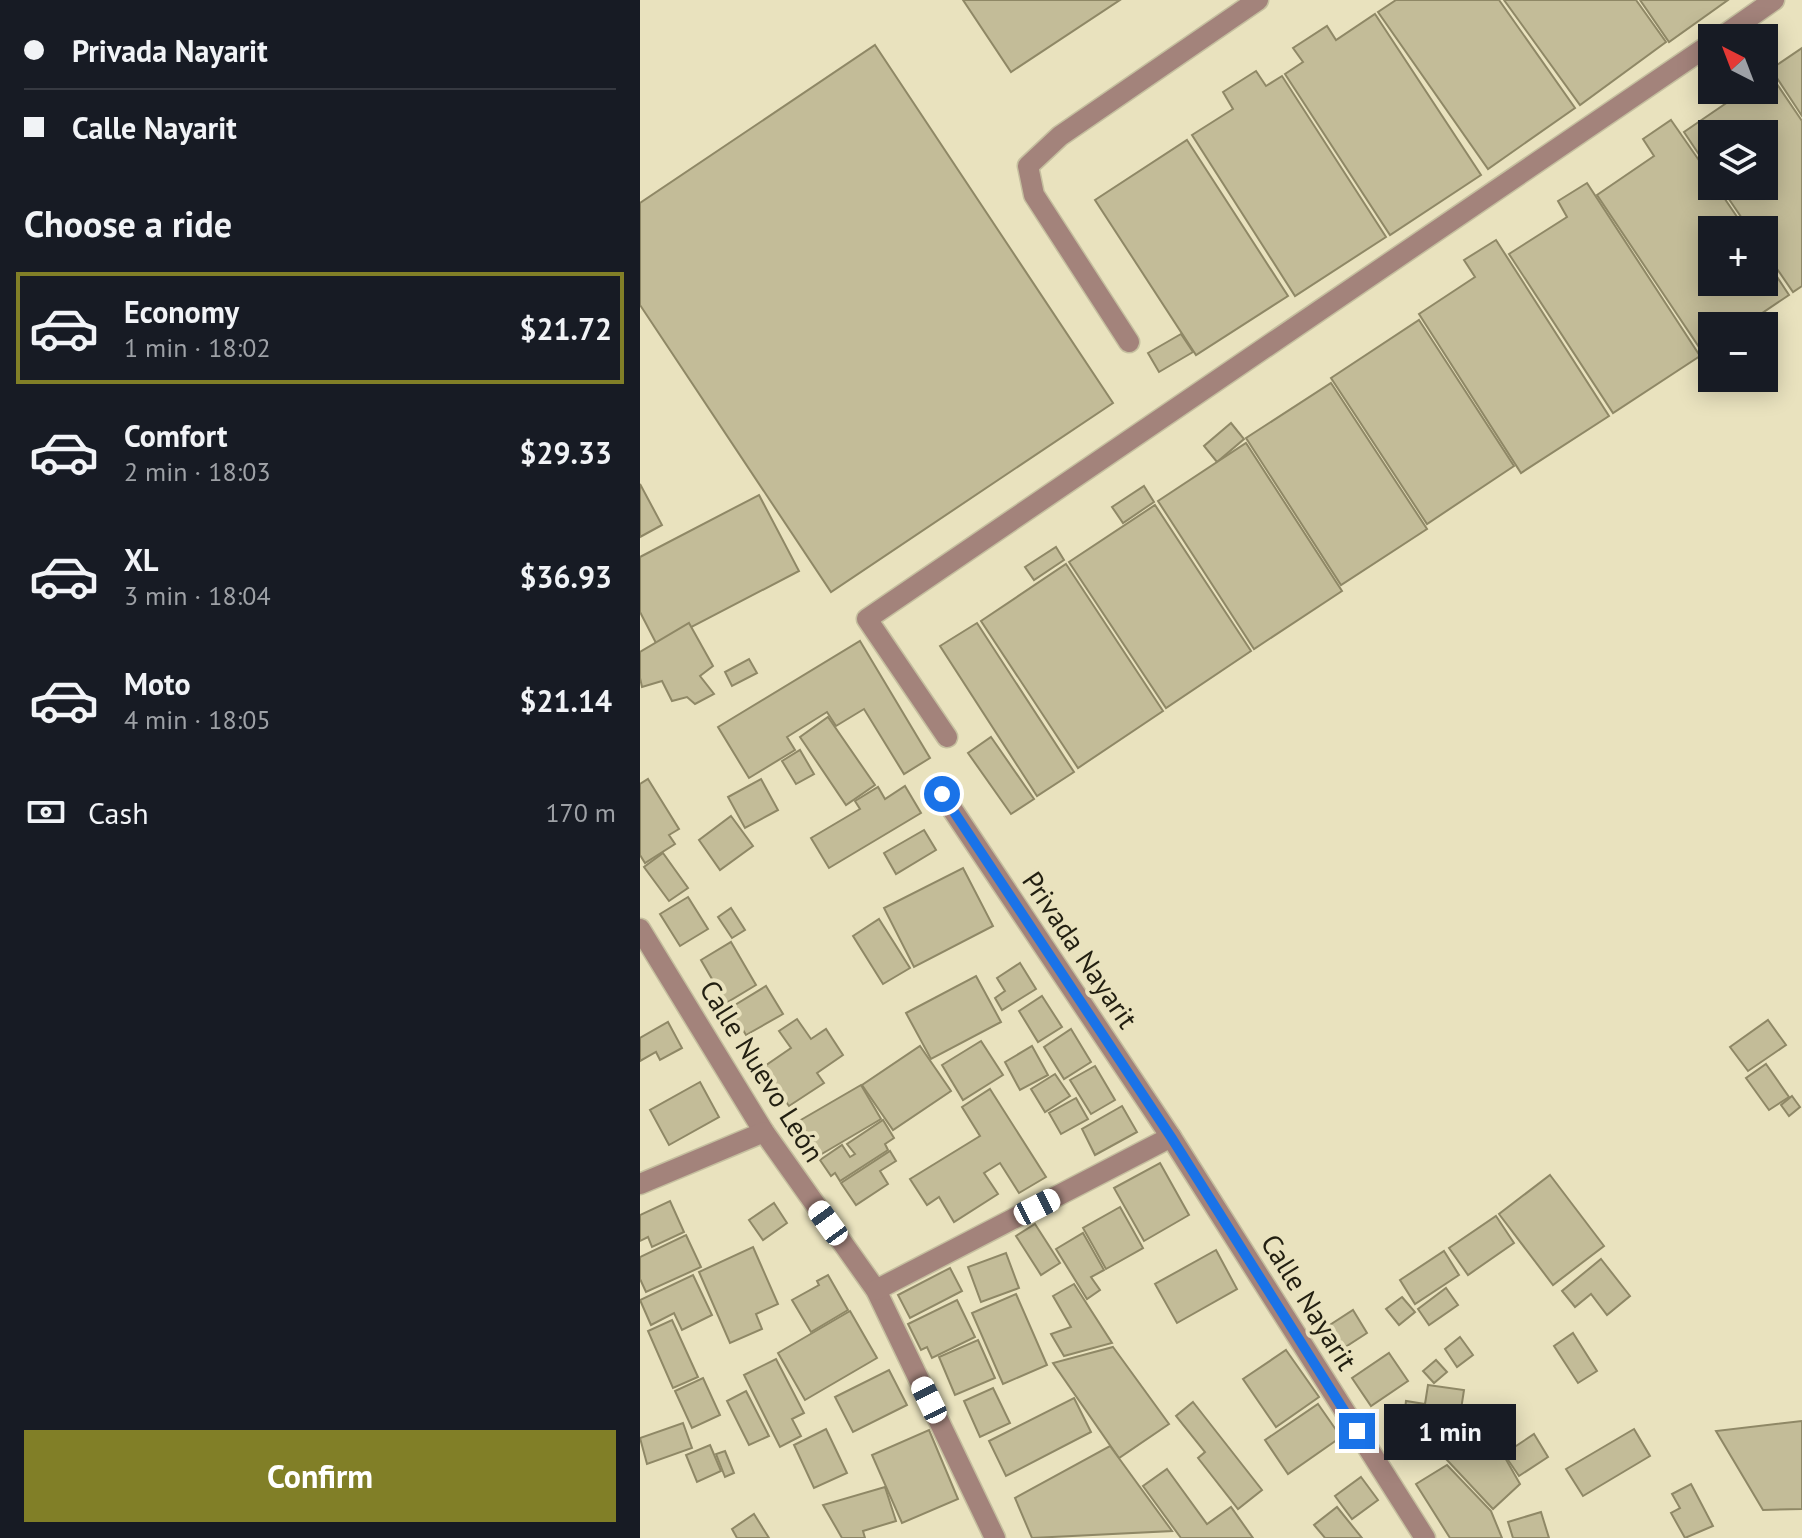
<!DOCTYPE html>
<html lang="en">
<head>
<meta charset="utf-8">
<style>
  body { margin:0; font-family:"PT Sans",sans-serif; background:#20242c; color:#f1f3f6; height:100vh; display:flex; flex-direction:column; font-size:30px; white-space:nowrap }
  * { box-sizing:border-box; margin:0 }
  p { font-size:26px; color:#9ea1a6 }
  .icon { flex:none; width:44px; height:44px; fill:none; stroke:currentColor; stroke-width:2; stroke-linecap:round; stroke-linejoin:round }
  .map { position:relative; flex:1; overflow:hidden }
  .panel { display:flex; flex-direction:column; background:#171b24; width:640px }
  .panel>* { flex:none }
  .hud { display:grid; align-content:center; height:176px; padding:0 24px; background:#171b24 }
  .needle { width:52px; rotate:318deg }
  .fabs { position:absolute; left:1058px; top:24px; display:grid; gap:16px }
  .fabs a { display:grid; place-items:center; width:80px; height:80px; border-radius:0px; background:#171b24; box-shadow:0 4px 20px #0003; font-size:40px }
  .end { position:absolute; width:36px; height:36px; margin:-18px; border:10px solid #1a73e8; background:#fff; box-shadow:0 0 0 4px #fff }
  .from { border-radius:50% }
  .bubble { position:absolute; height:56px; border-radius:0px; background:#171b24; box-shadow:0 4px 20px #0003; font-size:26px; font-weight:800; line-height:56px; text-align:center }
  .car { position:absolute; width:24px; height:48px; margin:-24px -12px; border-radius:10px; box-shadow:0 0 6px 2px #0007; background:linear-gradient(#fff 24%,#345 0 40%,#fff 0 76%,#345 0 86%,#fff 0) }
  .hud b { display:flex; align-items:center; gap:28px; height:76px; font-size:30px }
  .hud b+b { border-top:2px solid #363941 }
  .hud i { width:20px; height:20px; background:#f1f3f6 }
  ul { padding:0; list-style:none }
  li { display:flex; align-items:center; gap:24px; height:112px; margin:0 16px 12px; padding:0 8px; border:4px solid transparent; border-radius:0px }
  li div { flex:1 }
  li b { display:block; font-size:30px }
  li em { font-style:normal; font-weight:800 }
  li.active { border-color:#817f27 }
  li>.icon { width:72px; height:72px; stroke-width:1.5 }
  h2 { padding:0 24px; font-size:36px; line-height:96px }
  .pay { display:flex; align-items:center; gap:20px; height:88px; padding:0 24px; font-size:30px }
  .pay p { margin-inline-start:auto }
  .primary-button { display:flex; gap:16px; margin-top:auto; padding:16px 24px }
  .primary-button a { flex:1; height:92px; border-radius:0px; background:#817f27; color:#fff; font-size:32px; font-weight:800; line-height:92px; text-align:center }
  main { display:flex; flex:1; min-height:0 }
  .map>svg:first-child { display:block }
  .building { fill:#c3bc98; stroke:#8f8866; stroke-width:2 }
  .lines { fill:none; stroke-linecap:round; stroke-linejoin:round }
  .minor-casing { stroke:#c5bf9f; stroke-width:23 }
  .minor { stroke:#a3837b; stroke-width:20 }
  .route { stroke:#1a73e8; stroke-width:10 }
  .labels { text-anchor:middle; stroke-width:8; stroke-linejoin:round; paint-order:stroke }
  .street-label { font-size:28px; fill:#221f11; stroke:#e9e2be }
</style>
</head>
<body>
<main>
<section class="panel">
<div class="hud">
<b><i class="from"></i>Privada Nayarit</b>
<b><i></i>Calle Nayarit</b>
</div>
<h2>Choose a ride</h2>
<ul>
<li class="active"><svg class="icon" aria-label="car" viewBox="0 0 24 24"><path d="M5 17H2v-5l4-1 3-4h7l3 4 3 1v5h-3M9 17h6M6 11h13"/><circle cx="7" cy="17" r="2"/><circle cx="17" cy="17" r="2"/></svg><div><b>Economy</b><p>1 min · 18:02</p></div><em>$21.72</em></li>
<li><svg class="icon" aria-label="car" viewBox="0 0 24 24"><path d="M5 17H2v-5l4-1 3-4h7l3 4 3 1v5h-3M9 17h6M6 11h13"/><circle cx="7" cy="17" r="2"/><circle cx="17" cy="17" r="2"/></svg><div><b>Comfort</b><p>2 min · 18:03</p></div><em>$29.33</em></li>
<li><svg class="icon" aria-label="car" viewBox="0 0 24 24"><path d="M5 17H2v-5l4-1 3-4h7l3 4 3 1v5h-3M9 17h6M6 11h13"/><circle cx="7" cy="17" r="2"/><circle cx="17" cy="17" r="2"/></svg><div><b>XL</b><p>3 min · 18:04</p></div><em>$36.93</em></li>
<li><svg class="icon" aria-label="car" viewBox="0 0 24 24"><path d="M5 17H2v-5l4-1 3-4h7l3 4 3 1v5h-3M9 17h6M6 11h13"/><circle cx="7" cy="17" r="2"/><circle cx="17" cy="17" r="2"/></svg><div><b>Moto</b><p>4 min · 18:05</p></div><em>$21.14</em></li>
</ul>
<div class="pay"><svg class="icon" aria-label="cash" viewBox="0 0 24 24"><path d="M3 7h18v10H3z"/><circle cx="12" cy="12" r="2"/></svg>Cash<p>170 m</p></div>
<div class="primary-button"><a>Confirm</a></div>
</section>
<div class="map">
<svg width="1162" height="1538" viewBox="0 0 1162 1538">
  <rect width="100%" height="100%" fill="#e9e2be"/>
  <!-- building -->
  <g class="building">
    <polygon points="323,0 480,0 371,72"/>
    <polygon points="756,0 859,0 935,108 848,169 738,12"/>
    <polygon points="864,0 996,0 1026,42 940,105"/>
    <polygon points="1000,0 1088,0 1029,42"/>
    <polygon points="735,14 841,175 750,235 645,74 663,62 653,48 687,26 696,40"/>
    <polygon points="235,45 473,403 191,592 0,305 0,203"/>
    <polygon points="1162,48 1162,116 1131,69"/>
    <polygon points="1124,65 1162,121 1162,286 1153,292 1124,250 1124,230 1110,230 1080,186 1124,186 1124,134 1072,134 1072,174 1044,132 1101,93 1099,90 1124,90"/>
    <polygon points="616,71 626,86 642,76 746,237 655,296 552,135 593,109 583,92"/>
    <polygon points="1031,120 1072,179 1072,186 1076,186 1106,230 1072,230 1072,282 1124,282 1124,257 1149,295 1103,326 1072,326 1072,347 1063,353 957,195 1014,156 1003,139"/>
    <polygon points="547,140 648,296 556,355 455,200"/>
    <polygon points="947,183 1060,356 973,413 869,254 927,217 918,201"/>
    <polygon points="856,240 969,416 881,473 779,314 835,277 824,260"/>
    <polygon points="779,320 874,466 787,524 691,378"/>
    <polygon points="541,334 553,352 519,372 508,353"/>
    <polygon points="691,383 787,529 701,585 606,438"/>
    <polygon points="591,423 604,439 577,462 564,446"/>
    <polygon points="606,443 702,591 614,649 518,501"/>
    <polygon points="0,484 22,525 0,537"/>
    <polygon points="504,486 514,502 483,523 472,507"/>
    <polygon points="119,495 159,571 17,645 0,612 0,557"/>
    <polygon points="515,505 611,651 526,708 429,562"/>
    <polygon points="416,547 424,560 394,580 385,567"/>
    <polygon points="426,564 523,711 438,768 341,621"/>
    <polygon points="49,623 73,666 60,676 74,694 55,704 47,697 32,701 22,681 2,687 0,678 0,652"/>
    <polygon points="337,623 434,772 397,796 300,646"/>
    <polygon points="220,641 290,758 264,774 224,709 196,726 187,712 147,737 155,750 109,778 78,727"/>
    <polygon points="109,659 117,673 92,686 85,672"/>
    <polygon points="188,717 235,785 206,805 160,737"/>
    <polygon points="351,737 394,799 371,814 328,753"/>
    <polygon points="160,750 174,774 156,784 142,761"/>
    <polygon points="8,779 39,829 29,835 35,844 5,863 0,855 0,784"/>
    <polygon points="121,779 138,810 105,828 88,797"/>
    <polygon points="265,786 281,813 189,868 171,838 220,809 215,801 238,787 245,799"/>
    <polygon points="91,816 113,846 80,870 59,840"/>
    <polygon points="284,830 296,850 256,874 244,853"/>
    <polygon points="23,853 48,888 29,901 4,867"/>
    <polygon points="323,868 353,926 274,967 244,908"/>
    <polygon points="48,897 68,929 40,946 20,914"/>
    <polygon points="91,908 105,930 92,938 78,917"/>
    <polygon points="239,919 270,968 243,984 213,936"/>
    <polygon points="91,942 116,985 86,1003 61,960"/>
    <polygon points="380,963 396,989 362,1010 355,998 365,991 357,978"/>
    <polygon points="336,976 361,1022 291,1059 266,1013"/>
    <polygon points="126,986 143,1014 106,1035 90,1008"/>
    <polygon points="402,996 422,1027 398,1042 379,1011"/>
    <polygon points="157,1019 171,1039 186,1029 203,1055 177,1073 184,1083 149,1106 122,1068 151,1048 139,1031"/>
    <polygon points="1128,1020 1146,1045 1108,1071 1090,1047"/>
    <polygon points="28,1022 42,1048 20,1060 16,1052 0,1061 0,1038"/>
    <polygon points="431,1029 451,1062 424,1079 404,1047"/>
    <polygon points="341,1041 363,1075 323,1100 302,1065"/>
    <polygon points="280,1046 311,1091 253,1130 222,1085"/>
    <polygon points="392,1046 408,1075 380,1090 365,1062"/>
    <polygon points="1126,1064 1149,1097 1129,1110 1106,1078"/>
    <polygon points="455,1066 475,1100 451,1114 430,1080"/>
    <polygon points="415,1074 430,1096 405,1112 391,1089"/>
    <polygon points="60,1082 79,1117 29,1145 10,1110"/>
    <polygon points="221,1085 241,1119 180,1155 159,1121"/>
    <polygon points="350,1089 406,1177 379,1193 360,1163 344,1173 358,1194 314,1222 299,1197 287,1205 270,1179 340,1136 322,1107"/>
    <polygon points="1152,1096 1160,1107 1149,1116 1141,1105"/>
    <polygon points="436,1098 448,1119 421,1134 409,1113"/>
    <polygon points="482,1106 497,1132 455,1155 442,1129"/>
    <polygon points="243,1120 254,1138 245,1144 248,1150 200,1181 195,1173 191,1176 180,1160 202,1145 210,1157 215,1154 207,1144"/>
    <polygon points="250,1151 256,1161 240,1171 248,1184 216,1205 201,1183"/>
    <polygon points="520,1163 549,1215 504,1241 474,1188"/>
    <polygon points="910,1175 964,1246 913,1285 859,1214"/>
    <polygon points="30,1201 44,1232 12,1247 8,1237 0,1241 0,1215"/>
    <polygon points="134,1203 147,1223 123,1240 109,1220"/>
    <polygon points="480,1207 503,1248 466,1269 443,1228"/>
    <polygon points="856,1216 874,1243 828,1275 809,1248"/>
    <polygon points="395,1224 420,1263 401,1275 376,1236"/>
    <polygon points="443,1233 464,1270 451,1277 460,1290 447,1299 416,1249"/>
    <polygon points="46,1235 61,1267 6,1292 0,1279 0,1257"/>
    <polygon points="113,1247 138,1304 116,1314 122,1329 90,1343 59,1272"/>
    <polygon points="576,1250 597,1289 537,1323 515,1284"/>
    <polygon points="804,1251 819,1275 775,1304 760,1280"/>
    <polygon points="366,1253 379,1288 341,1302 328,1267"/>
    <polygon points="961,1259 990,1296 967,1315 951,1294 935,1307 922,1291"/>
    <polygon points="310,1268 322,1291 270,1318 258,1295"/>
    <polygon points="53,1275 72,1315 42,1330 34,1313 11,1325 0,1300"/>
    <polygon points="188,1275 208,1310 171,1332 152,1300 179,1285 177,1281"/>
    <polygon points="434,1284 472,1343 424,1356 411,1334 431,1327 413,1296"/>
    <polygon points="806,1288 818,1305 789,1325 778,1309"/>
    <polygon points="376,1294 407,1365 363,1384 332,1313"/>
    <polygon points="762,1297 775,1312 759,1325 746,1309"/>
    <polygon points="317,1300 335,1337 292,1358 287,1347 281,1350 268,1324"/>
    <polygon points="713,1310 727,1333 696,1353 682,1330"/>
    <polygon points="210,1311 237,1358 165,1400 138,1353"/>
    <polygon points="32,1320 58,1377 33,1388 8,1331"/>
    <polygon points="933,1333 957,1371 938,1383 914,1346"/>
    <polygon points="820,1337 833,1355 817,1367 805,1349"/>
    <polygon points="338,1340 355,1378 315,1395 299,1357"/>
    <polygon points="473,1347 529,1424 479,1458 413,1363"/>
    <polygon points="646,1350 679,1397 636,1427 603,1379"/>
    <polygon points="749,1353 768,1381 731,1406 712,1378"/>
    <polygon points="136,1359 164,1413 152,1419 161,1436 140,1447 104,1375"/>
    <polygon points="796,1360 807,1372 794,1383 783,1371"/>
    <polygon points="249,1370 267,1405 213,1432 195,1397"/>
    <polygon points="63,1378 80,1415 52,1428 35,1391"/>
    <polygon points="788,1385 824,1390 816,1442 762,1435 766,1401 785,1404"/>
    <polygon points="353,1388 370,1423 340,1437 324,1401"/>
    <polygon points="106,1391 129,1436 109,1445 87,1401"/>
    <polygon points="434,1398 451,1432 366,1476 349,1441"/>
    <polygon points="553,1402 622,1490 598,1509 558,1458 565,1452 536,1416"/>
    <polygon points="678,1404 701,1437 648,1474 625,1440"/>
    <polygon points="1162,1421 1162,1509 1123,1510 1076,1431"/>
    <polygon points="43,1423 52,1448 7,1464 0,1438"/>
    <polygon points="847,1426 880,1484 853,1509 807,1460"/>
    <polygon points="186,1429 207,1473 174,1488 154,1445"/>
    <polygon points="994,1429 1010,1456 943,1496 926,1469"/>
    <polygon points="289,1430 318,1499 262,1523 232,1455"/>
    <polygon points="894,1434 908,1457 879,1476 864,1454"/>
    <polygon points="70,1445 81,1471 57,1482 46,1455"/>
    <polygon points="470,1446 532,1531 392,1538 375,1498"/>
    <polygon points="85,1451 94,1473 85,1477 76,1454"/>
    <polygon points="807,1465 851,1511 862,1538 810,1538 776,1484"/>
    <polygon points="527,1469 567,1524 591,1507 613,1538 541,1538 503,1486"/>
    <polygon points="721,1477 738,1500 712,1519 695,1496"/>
    <polygon points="1051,1484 1073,1526 1045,1538 1031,1513 1040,1508 1032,1494"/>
    <polygon points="245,1487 256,1521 223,1531 225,1538 202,1538 183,1505"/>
    <polygon points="697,1507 722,1538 685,1538 674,1525"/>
    <polygon points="901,1512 909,1538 873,1538 868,1522"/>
    <polygon points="114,1514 129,1538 97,1538 92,1529"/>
  </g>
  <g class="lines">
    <!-- minor casing -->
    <g class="minor-casing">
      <g id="minor">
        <polyline points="1080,38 1134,0"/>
        <polyline points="489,342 394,195 388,166 420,136 618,0"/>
        <polyline points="307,737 227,619 1072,43"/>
        <polyline points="302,794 531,1137 785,1538"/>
        <polyline points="0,929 124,1132 236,1290 355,1538"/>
        <polyline points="0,1184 124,1132"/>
        <polyline points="236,1290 531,1137"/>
      </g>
    </g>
    <!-- minor -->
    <use href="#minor" class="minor"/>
  </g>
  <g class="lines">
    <!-- route -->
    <polyline class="route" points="302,794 531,1137 717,1431"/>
  </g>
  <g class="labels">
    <!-- street labels -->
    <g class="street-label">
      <text transform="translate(440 950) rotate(56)" y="10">Privada Nayarit</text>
      <text transform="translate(122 1071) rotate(58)" y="10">Calle Nuevo León</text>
      <text transform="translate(669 1302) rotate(58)" y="10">Calle Nayarit</text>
    </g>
  </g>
</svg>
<div class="fabs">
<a><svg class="needle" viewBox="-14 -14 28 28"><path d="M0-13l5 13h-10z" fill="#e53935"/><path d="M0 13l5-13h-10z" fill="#9ea1a6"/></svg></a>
<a><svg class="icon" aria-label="layers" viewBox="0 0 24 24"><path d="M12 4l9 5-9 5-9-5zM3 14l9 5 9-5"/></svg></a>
<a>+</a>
<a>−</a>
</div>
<i class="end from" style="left:302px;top:794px"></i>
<i class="end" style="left:717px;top:1431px"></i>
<div class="bubble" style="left:744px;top:1404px;width:132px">1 min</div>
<i class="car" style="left:397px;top:1207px;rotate:63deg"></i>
<i class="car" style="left:188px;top:1223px;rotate:324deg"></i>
<i class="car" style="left:289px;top:1400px;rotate:334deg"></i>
</div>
</main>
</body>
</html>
